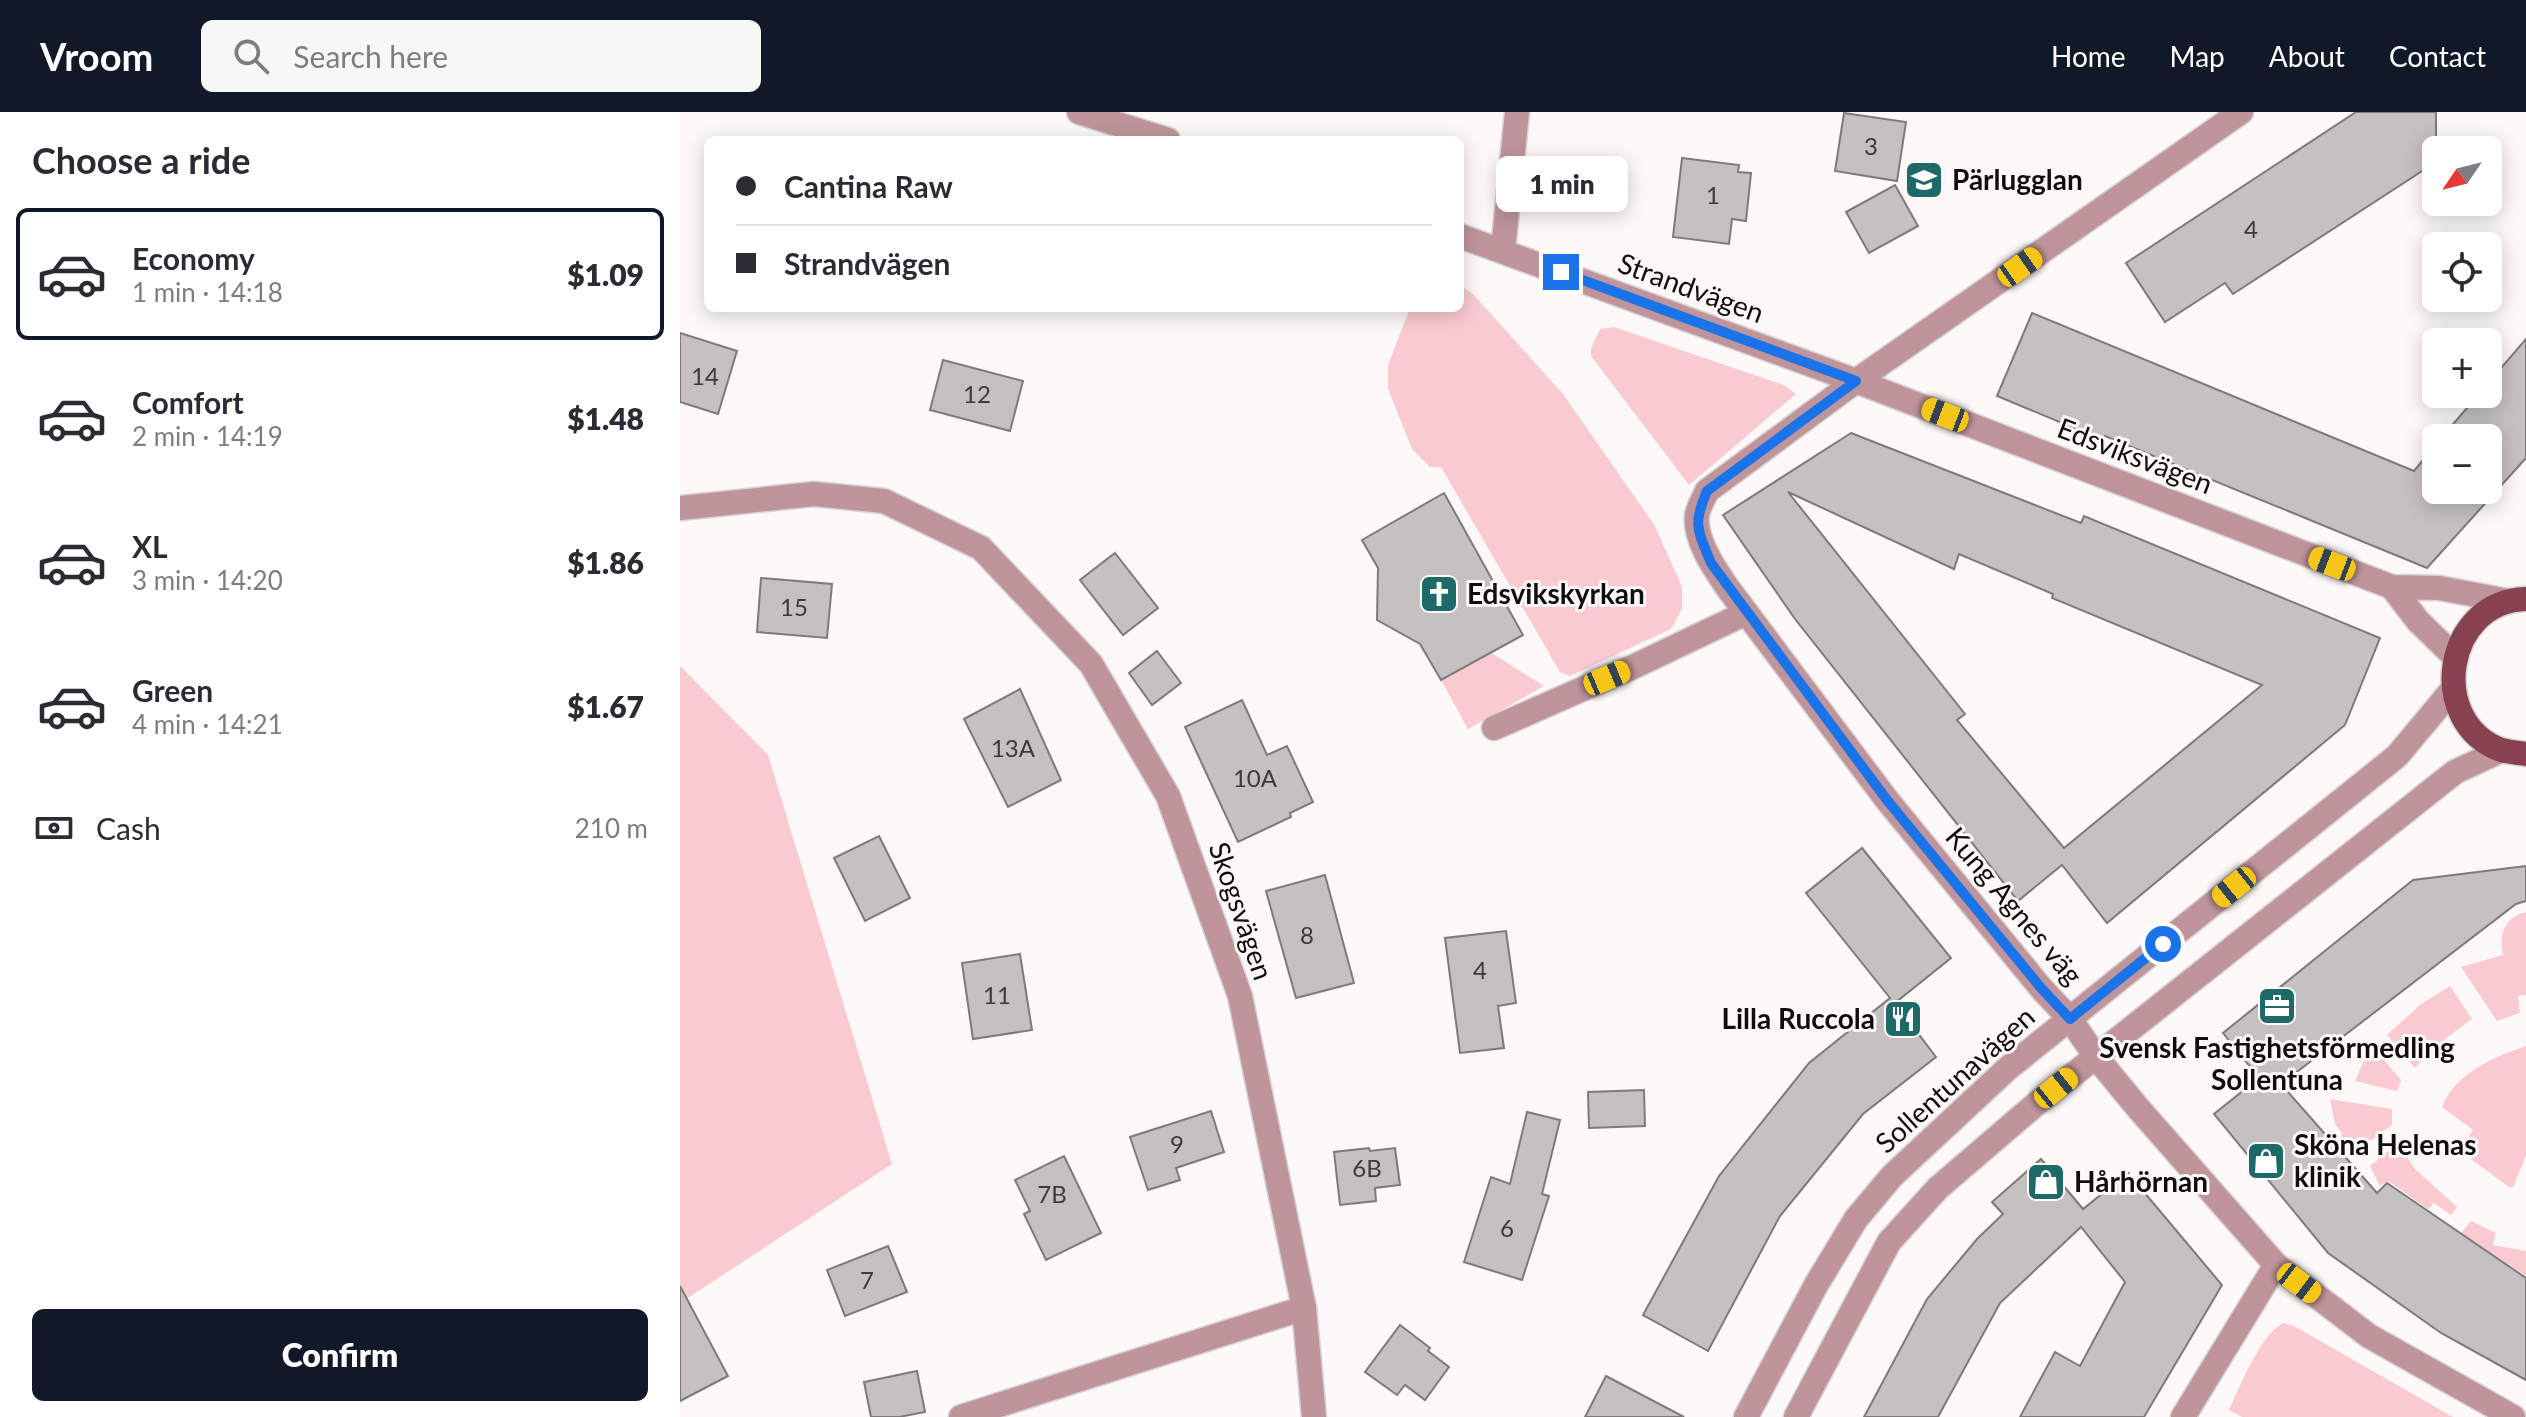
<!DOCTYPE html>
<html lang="en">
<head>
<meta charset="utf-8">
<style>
  body { margin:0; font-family:Lato,sans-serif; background:#f7f7f7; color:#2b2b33; height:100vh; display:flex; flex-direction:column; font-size:30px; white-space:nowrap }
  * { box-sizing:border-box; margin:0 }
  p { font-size:26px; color:#7c7c81 }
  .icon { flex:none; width:44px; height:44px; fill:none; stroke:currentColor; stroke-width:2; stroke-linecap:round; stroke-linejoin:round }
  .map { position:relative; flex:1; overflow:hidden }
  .details { display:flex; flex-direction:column; background:#fff; width:680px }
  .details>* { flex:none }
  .guide { position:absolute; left:24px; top:24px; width:760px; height:176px; border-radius:12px; box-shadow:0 4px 20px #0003; display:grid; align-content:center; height:176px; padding:0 32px; background:#fff }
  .needle { width:52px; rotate:235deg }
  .buttons { position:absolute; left:1742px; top:24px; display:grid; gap:16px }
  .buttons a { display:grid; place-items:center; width:80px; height:80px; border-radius:12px; background:#fff; box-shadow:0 4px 20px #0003; font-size:40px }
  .end { position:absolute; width:36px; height:36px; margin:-18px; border:10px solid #1a73e8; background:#fff; box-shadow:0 0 0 4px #fff }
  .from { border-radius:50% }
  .bubble { position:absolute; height:56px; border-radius:12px; background:#fff; box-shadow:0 4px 20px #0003; font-size:26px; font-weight:800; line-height:56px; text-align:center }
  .car { position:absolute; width:24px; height:48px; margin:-24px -12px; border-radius:10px; box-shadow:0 0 6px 2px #0007; background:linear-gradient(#f5c518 24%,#345 0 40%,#f5c518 0 76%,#345 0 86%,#f5c518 0) }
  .guide b { display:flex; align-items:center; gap:28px; height:76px; font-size:30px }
  .guide b+b { border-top:2px solid #e1e1e2 }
  .guide i { width:20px; height:20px; background:#2b2b33 }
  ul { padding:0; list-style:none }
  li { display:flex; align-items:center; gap:24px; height:132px; margin:0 16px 12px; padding:0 16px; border:4px solid transparent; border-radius:12px }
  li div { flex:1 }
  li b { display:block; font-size:30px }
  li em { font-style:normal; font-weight:800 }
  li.active { border-color:#111827 }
  li>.icon { width:72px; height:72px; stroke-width:1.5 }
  h2 { padding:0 32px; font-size:36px; line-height:96px }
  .pay { display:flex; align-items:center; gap:20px; height:88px; padding:0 32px; font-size:30px }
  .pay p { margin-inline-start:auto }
  .primary-button { display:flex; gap:16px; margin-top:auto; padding:16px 32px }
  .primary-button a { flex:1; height:92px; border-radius:12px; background:#111827; color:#fff; font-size:32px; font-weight:800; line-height:92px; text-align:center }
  header { display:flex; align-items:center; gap:48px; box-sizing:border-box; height:112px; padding:0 40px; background:#111827; color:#fff }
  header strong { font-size:38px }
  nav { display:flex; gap:44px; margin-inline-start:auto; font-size:28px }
  .search { width:560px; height:72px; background:#f7f7f7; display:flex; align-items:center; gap:20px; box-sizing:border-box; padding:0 28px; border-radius:12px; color:#7c7c81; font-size:30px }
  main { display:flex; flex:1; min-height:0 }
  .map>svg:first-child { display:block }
  .green { fill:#f9cbd1 }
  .building { fill:#c5c0c1; stroke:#7e7a7a; stroke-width:2; fill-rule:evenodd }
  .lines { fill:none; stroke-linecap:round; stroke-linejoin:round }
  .minor-casing { stroke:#d7d3d3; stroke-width:27 }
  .major-casing { stroke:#d7d3d3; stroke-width:27 }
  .minor { stroke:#bf959b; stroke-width:24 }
  .major { stroke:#87414f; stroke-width:24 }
  .route { stroke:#1a73e8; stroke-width:10 }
  .labels { text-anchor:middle; stroke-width:6; stroke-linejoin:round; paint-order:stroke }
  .number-label { font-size:24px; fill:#3c3a3b }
  .poi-label { font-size:28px; font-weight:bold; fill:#0f0e0e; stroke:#fdf8f8; text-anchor:start }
  .street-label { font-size:28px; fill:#0f0e0e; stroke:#fdf8f8 }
</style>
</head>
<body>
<header>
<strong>Vroom</strong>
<div class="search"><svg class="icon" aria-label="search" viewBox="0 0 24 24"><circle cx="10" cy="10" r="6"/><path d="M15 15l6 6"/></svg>Search here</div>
<nav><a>Home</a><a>Map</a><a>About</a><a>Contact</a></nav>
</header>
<main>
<section class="details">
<h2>Choose a ride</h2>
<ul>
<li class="active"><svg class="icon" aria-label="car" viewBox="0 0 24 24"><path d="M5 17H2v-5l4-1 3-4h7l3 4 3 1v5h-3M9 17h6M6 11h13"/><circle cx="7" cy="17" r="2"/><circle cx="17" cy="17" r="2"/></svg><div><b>Economy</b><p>1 min · 14:18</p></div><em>$1.09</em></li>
<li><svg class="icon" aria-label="car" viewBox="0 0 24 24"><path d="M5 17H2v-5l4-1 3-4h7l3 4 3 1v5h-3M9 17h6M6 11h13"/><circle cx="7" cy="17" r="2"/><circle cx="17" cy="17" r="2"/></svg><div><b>Comfort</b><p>2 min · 14:19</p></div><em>$1.48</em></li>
<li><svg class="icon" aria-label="car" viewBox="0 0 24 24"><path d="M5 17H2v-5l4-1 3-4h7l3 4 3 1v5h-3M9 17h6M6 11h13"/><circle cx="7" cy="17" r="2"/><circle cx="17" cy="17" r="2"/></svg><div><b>XL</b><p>3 min · 14:20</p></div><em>$1.86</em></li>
<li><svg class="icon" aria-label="car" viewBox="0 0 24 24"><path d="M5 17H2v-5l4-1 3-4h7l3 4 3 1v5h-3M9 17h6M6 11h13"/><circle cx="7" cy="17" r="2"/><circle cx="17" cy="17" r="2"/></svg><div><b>Green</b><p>4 min · 14:21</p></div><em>$1.67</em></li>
</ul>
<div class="pay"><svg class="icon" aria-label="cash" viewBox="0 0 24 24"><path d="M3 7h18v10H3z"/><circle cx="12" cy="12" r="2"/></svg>Cash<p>210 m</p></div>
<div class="primary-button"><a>Confirm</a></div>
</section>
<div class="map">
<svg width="1846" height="1305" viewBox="0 0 1846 1305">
  <rect width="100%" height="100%" fill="#fdf8f8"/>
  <!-- green -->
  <g class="green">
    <polygon points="780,173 793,182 883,282 975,414 1002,475 1002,497 991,517 890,564 880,560 761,355 750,355 732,337 708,277 708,253 730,196 780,196"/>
    <polygon points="934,215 1104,273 1116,282 1009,373 911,244 911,236 920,217"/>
    <polygon points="810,540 864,574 788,617 761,568"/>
    <polygon points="0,554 88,643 212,1052 0,1191"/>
    <path d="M1846,800v83l-8,1 2,17 -23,8 -36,-54 42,-12c-4,-20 1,-38 23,-43z"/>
    <polygon points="1770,874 1792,907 1753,936 1735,956 1707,923 1741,892"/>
    <polygon points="1691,933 1721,968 1717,979 1675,969"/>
    <path d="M1846,934v109l-13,32h-4l-49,-36 13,-21 -31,-23c12,-33 53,-51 84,-61z"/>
    <polygon points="1650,987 1712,997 1712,1013 1671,1043 1659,1030 1662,1021 1655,1012"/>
    <polygon points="1718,1031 1735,1057 1777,1095 1771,1103 1754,1091 1748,1097 1708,1069 1700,1074 1690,1054"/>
    <polygon points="1791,1109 1816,1121 1813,1133 1846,1139 1846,1164 1781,1121"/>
    <path d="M1604,1211l10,3 159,91h-211l-13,-7c11,-23 32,-78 55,-87z"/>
  </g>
  <!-- building -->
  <g class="building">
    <polygon points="1676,0 1756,0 1756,50 1553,182 1545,171 1485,210 1446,151"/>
    <polygon points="1164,1 1226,10 1217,69 1155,59"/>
    <polygon points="1002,46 1059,53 1058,60 1071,61 1066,109 1052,107 1049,132 993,125"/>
    <polygon points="1215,73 1238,114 1189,141 1166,100"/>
    <polygon points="1352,201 1734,359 1756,332 1756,378 1808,378 1808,326 1761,326 1799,282 1808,282 1808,271 1846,227 1846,346 1747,456 1425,324 1423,328 1317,284"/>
    <polygon points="0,221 57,239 38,302 0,290"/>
    <polygon points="263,248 343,269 330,319 250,298"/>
    <path d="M1171,321l230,90 3,-7 296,122 -35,87 -238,198 -45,-58 -44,36 -223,-282 -72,-104zM1108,380l166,77 5,-15 94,40 -1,4 210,87 -198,163 -107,-128 8,-6z"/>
    <polygon points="764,381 843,523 761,568 740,532 697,508 698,456 682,428"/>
    <polygon points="435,441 478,496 443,523 400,468"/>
    <polygon points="81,466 152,472 147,526 77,520"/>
    <polygon points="477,539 501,571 472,593 449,561"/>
    <polygon points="340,577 381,668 328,695 284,607"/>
    <polygon points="562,588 587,643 607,634 633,690 610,701 611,705 558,730 505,615"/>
    <polygon points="199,724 230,786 185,809 154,746"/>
    <polygon points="1182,736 1271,846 1215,891 1256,945 1183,1002 1100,1104 1028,1239 963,1203 1039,1064 1129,951 1210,886 1126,781"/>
    <polygon points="1846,754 1846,789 1836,792 1601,972 1697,1081 1707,1071 1846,1166 1846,1268 1761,1221 1648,1141 1534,1002 1579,966 1543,921 1733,768"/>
    <polygon points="645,763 674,871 616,886 586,779"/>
    <polygon points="826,819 836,891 818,894 824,936 780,941 765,826"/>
    <polygon points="340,842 352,918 293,927 282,851"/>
    <polygon points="964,978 965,1014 909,1016 908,980"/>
    <polygon points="531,999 544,1040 496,1056 500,1068 468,1078 450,1025"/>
    <polygon points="847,1000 880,1008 862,1082 869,1084 842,1168 784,1150 811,1065 830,1072"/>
    <polygon points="689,1036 690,1039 715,1036 720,1073 695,1076 696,1089 660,1093 654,1040"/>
    <polygon points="384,1044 421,1121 366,1148 344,1102 350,1099 335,1068"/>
    <polygon points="1361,1047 1403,1097 1448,1061 1542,1173 1464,1305 1340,1305 1375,1240 1400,1254 1445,1170 1401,1115 1320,1191 1258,1305 1184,1305 1247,1187 1297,1127 1323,1102 1312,1090"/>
    <polygon points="208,1134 227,1180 165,1204 147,1158"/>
    <polygon points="0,1174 48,1264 0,1289"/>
    <polygon points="720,1213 750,1236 748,1239 769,1255 745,1288 725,1273 717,1283 685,1260"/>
    <polygon points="237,1259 245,1300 219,1305 191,1305 184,1270"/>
    <polygon points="926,1264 1004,1305 905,1305"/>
  </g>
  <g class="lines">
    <!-- minor casing -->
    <g class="minor-casing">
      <g id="minor">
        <polyline points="399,0 488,28"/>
        <path d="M1561,0l-385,269 -149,110c-3,7 -9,17 -10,24 -3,24 17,53 30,72l160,213 154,188 29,31 26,38 42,51 138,157 93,71 144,81"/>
        <polyline points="780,124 1176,269 1712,475 1759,476 1828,489"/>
        <polyline points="823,138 837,0"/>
        <polyline points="0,396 134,382 204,389 301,436 411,552 488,684 560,884 624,1196 281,1305"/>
        <polyline points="1712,475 1738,509 1775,545"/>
        <polyline points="814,616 955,554 1066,501"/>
        <polyline points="624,1196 634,1305"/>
        <polyline points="1066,1305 1136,1173 1176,1107 1212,1064 1327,957 1717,644 1773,577"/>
        <polyline points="1116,1305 1209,1130 1258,1076 1356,992 1775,660 1822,638"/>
        <polyline points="1503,1305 1596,1153"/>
      </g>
    </g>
    <!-- major casing -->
    <g class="major-casing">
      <path id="major" d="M1846,487c-82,2 -100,123 -25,151 8,2 17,3 25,4"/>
    </g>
    <!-- minor -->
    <use href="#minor" class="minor"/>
    <!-- major -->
    <use href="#major" class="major"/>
  </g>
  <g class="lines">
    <!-- route -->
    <path class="route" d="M881,160l295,109 -149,110c-15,35 -9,39 4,72l176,237 154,188 29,31 93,-75"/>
  </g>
  <!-- icons -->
  <defs>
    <g id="school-square" transform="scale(2)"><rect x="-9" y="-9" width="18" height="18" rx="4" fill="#1e6a69" stroke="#fdf8f8"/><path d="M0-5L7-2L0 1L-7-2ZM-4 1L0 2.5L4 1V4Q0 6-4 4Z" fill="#fff"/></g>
    <g id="church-square" transform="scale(2)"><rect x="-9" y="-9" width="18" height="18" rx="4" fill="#1e6a69" stroke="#fdf8f8"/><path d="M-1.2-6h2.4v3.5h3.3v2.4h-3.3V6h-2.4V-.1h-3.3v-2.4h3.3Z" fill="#fff"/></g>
    <g id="office-square" transform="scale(2)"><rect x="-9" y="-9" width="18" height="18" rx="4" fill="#1e6a69" stroke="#fdf8f8"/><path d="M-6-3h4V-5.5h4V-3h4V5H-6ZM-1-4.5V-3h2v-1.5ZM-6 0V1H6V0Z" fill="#fff"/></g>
    <g id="restaurant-square" transform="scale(2)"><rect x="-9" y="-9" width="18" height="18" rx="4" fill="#1e6a69" stroke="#fdf8f8"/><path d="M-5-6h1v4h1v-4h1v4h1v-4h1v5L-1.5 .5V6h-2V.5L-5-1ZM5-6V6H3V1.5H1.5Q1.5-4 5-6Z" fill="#fff"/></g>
    <g id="shop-square" transform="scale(2)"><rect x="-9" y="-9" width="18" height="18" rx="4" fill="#1e6a69" stroke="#fdf8f8"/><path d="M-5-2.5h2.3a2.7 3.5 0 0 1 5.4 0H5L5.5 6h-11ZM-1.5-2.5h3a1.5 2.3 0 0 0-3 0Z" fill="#fff"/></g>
  </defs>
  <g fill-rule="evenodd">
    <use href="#school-square" x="1244" y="68"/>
    <use href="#church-square" x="759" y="482"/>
    <use href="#office-square" x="1597" y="894"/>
    <use href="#restaurant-square" x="1223" y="907"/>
    <use href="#shop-square" x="1586" y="1049"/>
    <use href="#shop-square" x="1366" y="1070"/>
  </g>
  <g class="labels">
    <!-- number labels -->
    <g class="number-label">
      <text x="1191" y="43">3</text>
      <text x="1033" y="92">1</text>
      <text x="1571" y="126">4</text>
      <text x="25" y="273">14</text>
      <text x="297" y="291">12</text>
      <text x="114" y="504">15</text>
      <text x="333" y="645">13A</text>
      <text x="575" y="675">10A</text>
      <text x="627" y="832">8</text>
      <text x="800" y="867">4</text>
      <text x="317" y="892">11</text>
      <text x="497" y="1041">9</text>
      <text x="687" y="1065">6B</text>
      <text x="372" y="1091">7B</text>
      <text x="827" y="1125">6</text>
      <text x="187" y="1177">7</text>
    </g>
    <!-- poi labels -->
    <g class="poi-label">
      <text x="1272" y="78">Pärlugglan</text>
      <text x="787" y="492">Edsvikskyrkan</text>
      <text x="1195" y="917" text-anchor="end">Lilla Ruccola</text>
      <text x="1597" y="946" text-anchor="middle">Svensk Fastighetsförmedling<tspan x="1597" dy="32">Sollentuna</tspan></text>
      <text x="1614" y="1043">Sköna Helenas<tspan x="1614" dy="32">klinik</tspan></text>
      <text x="1394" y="1080">Hårhörnan</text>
    </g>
    <!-- street labels -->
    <g class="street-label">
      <text transform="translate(1011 176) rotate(20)" y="10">Strandvägen</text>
      <text transform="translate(1455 344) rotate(21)" y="10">Edsviksvägen</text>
      <text transform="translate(1334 794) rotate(50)" y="10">Kung Agnes väg</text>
      <text transform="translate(561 799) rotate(71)" y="10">Skogsvägen</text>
      <text transform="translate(1275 968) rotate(-42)" y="10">Sollentunavägen</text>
    </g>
  </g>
</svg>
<div class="buttons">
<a><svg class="needle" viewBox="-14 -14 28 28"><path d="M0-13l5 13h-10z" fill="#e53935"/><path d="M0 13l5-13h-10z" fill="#7c7c81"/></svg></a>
<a><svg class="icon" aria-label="locate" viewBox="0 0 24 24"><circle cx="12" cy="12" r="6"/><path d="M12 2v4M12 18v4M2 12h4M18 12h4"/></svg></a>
<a>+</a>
<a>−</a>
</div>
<i class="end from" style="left:1483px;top:832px"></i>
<i class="end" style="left:881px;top:160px"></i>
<div class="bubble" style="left:816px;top:44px;width:132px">1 min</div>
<i class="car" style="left:1340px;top:155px;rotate:55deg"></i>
<i class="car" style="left:1265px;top:303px;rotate:291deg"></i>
<i class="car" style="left:1652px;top:452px;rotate:291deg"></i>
<i class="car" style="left:927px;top:566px;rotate:67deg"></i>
<i class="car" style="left:1554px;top:775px;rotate:231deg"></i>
<i class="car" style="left:1376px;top:976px;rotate:51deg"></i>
<i class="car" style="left:1619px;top:1171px;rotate:127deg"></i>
<div class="guide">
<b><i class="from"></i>Cantina Raw</b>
<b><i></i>Strandvägen</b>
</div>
</div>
</main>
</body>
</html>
